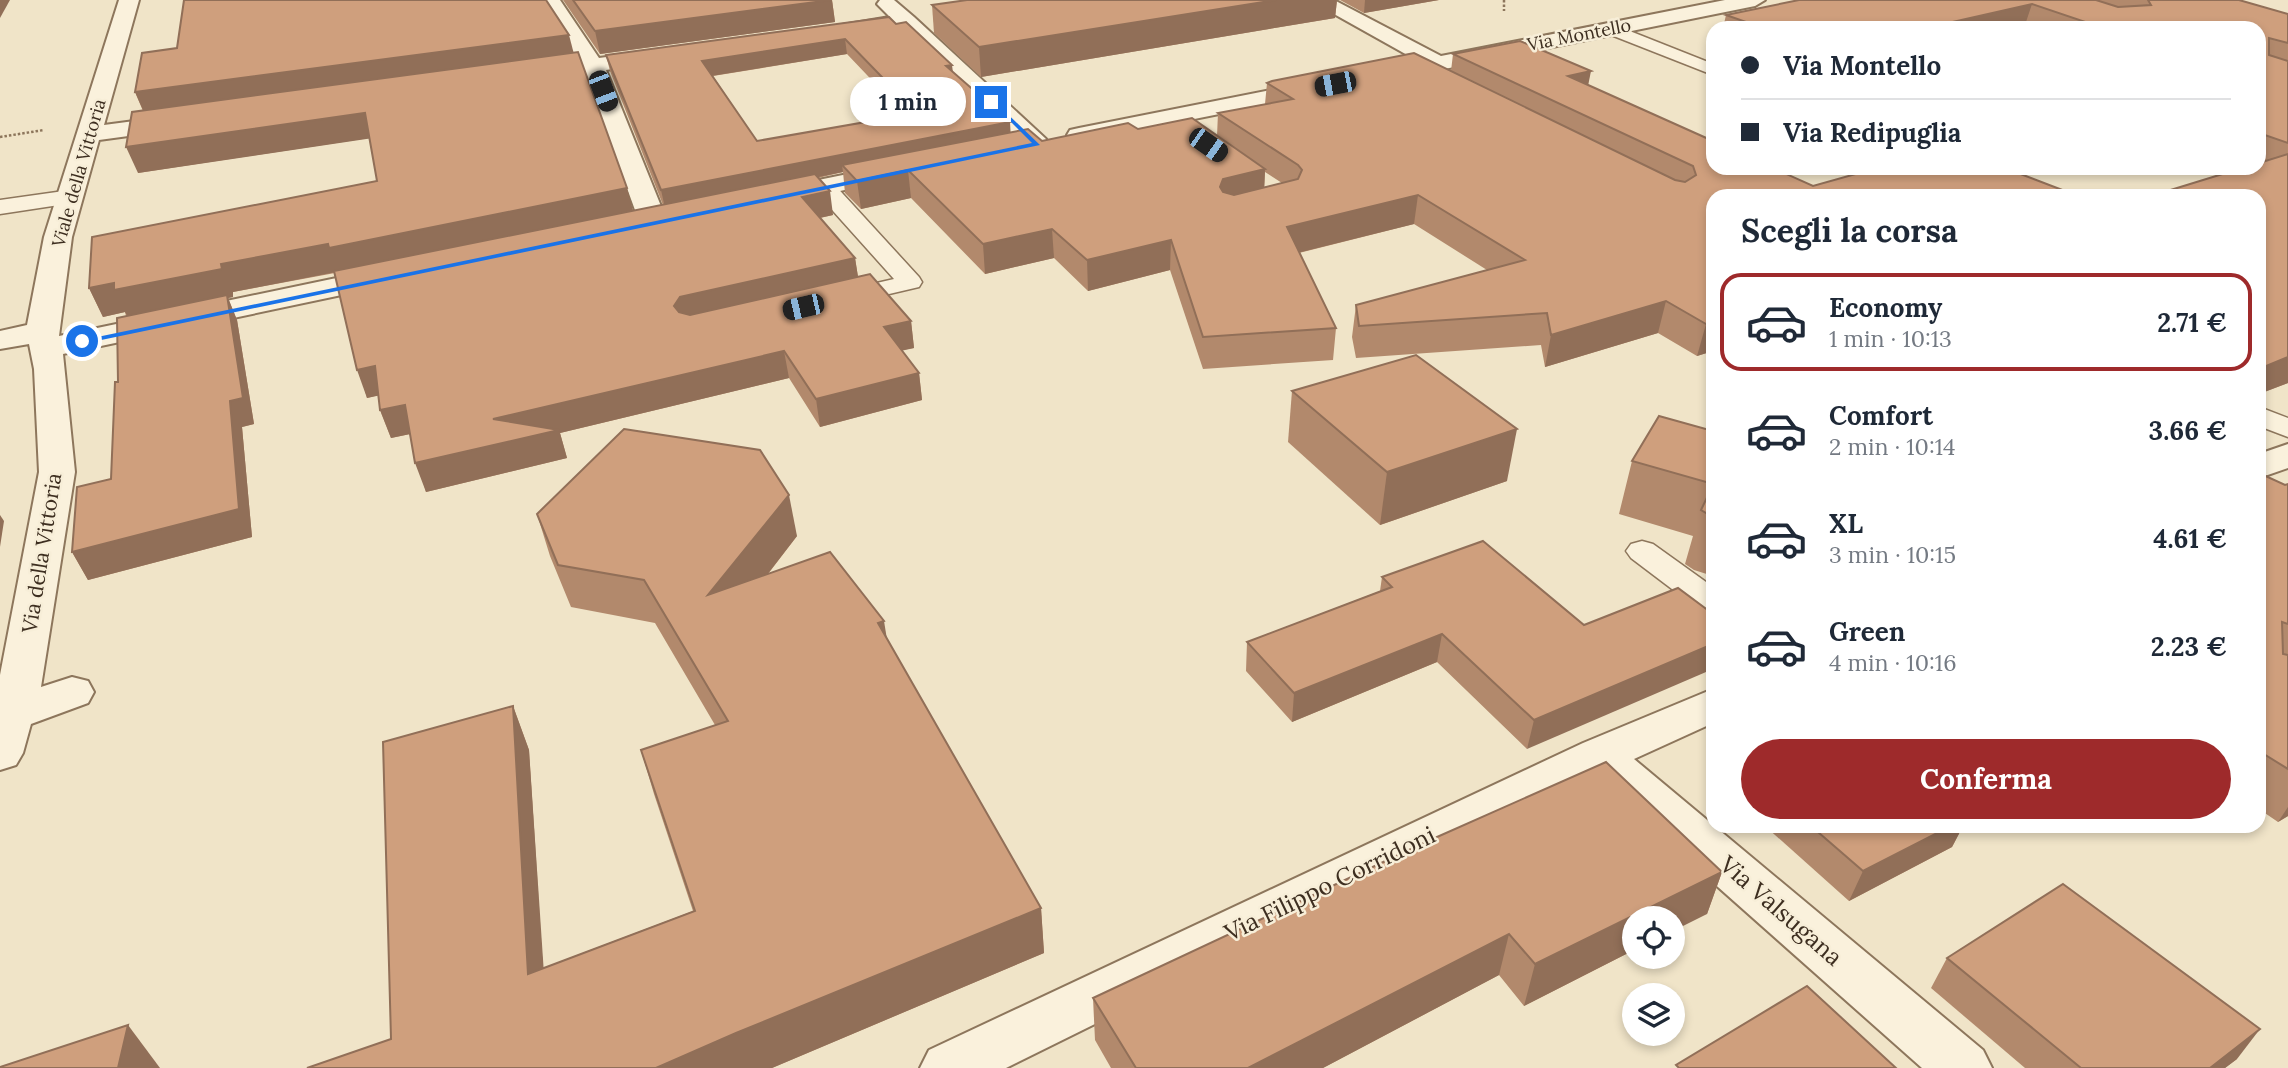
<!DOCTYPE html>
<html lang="it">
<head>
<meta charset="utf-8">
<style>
  body { margin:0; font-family:Lora,serif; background:#f2f2f3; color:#1f2937; height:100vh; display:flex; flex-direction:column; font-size:26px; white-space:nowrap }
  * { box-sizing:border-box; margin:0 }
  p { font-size:23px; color:#747a83 }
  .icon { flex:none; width:38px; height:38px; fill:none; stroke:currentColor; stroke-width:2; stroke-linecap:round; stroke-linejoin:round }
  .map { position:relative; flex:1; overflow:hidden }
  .panel { position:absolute; left:1706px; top:189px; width:560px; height:644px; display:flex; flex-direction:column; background:#fff; border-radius:21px; box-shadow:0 4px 10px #0003 }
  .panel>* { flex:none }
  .guide { position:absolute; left:1706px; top:21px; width:560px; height:154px; border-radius:21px; box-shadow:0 4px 10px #0003; display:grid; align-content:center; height:154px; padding:0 35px; background:#fff }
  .fabs { position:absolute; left:1622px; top:906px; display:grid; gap:14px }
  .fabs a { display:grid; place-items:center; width:63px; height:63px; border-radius:50%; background:#fff; box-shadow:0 4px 10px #0003; font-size:35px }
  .end { position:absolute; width:32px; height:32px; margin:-16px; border:9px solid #1a73e8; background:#fff; box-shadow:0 0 0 4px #fff }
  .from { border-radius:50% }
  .bubble { position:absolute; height:49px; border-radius:24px; background:#fff; box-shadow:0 4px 10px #0003; font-size:23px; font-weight:800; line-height:49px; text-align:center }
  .car { position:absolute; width:21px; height:42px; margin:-21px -10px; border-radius:9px; box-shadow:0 0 5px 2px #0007; background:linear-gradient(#222 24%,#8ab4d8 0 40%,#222 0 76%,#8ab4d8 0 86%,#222 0) }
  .guide b { display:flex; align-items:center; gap:24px; height:66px; font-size:26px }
  .guide b+b { border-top:2px solid #e0e1e3 }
  .guide i { width:18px; height:18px; background:#1f2937 }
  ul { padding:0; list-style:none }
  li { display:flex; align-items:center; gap:21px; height:98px; margin:0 14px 10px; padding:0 21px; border:4px solid transparent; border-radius:21px }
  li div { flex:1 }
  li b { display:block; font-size:26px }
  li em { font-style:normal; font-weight:800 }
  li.on { border-color:#9e2a2b }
  li>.icon { width:63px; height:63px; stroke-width:1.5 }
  h2 { padding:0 35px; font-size:32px; line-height:84px }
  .action { display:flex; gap:14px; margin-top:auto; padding:14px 35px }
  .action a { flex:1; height:80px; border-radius:42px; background:#9e2a2b; color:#fff; font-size:28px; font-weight:800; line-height:80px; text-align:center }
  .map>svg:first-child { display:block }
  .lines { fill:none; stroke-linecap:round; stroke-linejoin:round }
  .lane-casing { stroke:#8d765c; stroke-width:3 }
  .street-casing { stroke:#8d765c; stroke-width:4 }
  .path { stroke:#8d765c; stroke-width:2.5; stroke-dasharray:2.5 2; stroke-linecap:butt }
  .lane { fill:#faf1dc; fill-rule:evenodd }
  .street { fill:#faf1dc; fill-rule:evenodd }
  .wall { fill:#b2896c; fill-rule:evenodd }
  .shaded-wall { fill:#916f58 }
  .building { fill:#cf9f7d; stroke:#916f58; stroke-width:2; fill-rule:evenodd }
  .route { fill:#1a73e8 }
  .labels { text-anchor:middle; stroke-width:5; stroke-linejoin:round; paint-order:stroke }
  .far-street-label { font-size:18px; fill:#3d2e20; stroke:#f7eed8 }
  .street-label { font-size:21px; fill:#3d2e20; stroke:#f7eed8 }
  .near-street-label { font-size:24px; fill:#3d2e20; stroke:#f7eed8 }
</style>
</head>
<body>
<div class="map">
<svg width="2288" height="1068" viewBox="0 0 2288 1068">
  <rect width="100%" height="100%" fill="#f0e4c8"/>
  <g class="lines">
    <!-- lane casing -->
    <g class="lane-casing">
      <g id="lane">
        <polygon points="1612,24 1713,64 1713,75 1606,33 1604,29"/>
        <polygon points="824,181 832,182 919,277 922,282 919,287 842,305 833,303 830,298 833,293 894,279 816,192 813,187 816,182"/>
        <polygon points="71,190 79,192 82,197 79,202 0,214 0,200"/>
        <polygon points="2259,407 2288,418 2288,437 2259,426"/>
        <polygon points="1642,541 1653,544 1713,587 1713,614 1701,611 1631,558 1626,551 1631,544"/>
      </g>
    </g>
    <!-- street casing -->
    <g class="street-casing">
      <g id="street">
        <polygon points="119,0 139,0 104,125 180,115 188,117 192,122 188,127 180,129 99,140 72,237 59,336 389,267 399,270 404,276 399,282 389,285 63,354 75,472 41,687 72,677 88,681 94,692 88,703 31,724 23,753 16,765 0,770 0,675 39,472 34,369 29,344 0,349 0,331 27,325 44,237"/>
        <polygon points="540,0 560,0 599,58 659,50 670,56 659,62 606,70 667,221 663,227 643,227 639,221 585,73 531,81 520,74 531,67 579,61"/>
        <polygon points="880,0 894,0 914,17 1046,139 1049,144 1046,149 1028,149 901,28 843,36 836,34 833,30 836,26 890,17 877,4"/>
        <polygon points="1309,0 1334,0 1441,56 1725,0 1765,0 1755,6 1385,81 1374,74 1377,69 1418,61"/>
        <polygon points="1316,81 1327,88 1324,93 1079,142 1070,140 1067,135 1070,130 1079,128"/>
        <polygon points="897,164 906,167 910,172 906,177 774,205 765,203 761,197 765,191 774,189"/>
        <polygon points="2288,444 2288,468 2259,478 2259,454"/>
        <polygon points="1713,689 1713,723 1634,759 1983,1050 1992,1068 1922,1068 1594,777 1006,1068 920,1068 929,1050 1583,743"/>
      </g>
    </g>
    <!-- path -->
    <g class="path">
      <polyline points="1504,0 1504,11"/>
      <polyline points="0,137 44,130"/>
    </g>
    <!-- lane -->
    <use href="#lane" class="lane"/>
    <!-- street -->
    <use href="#street" class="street"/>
  </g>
  <!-- wall -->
  <g class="wall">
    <polygon points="563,0 832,0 835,22 600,54"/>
    <polygon points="967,0 1337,0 1335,18 981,77 934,33 932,5"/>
    <polygon points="1340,0 1439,0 1364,13"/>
    <polygon points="1799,0 2239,0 2288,14 2288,383 2259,394 2259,28 1723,28 1726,15"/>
    <path d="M889,17l121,105v10l32,9 96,-12 79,7 1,-23 47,-9 2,-21 184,-12 2,-17 135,31 225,101 192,-18 -292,28v155l-16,5 -39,-23 -113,34 -4,-22 -185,13 -4,-21 4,-32 131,-35 -73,-46 -115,29 37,75 -3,32 -130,9 -33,-99 -82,21 -34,-33 -69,16 -74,-76 -50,11 -16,-16 -2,-21 -25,6 15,37 -13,3 35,40 3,19 53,44 3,27 -12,2 17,23 3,27 -102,27 -31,-49 -229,55 7,25 -141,34 -16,-58 -19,4 -11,-28 -1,-15 -12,3 -32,-125 -102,19v5l-5,1 9,22 17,104 -12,3 10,110 -164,43 -16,-28 39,-73 7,-97 8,-66 -1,-4 -22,5 -14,-29 288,-107 -8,-43 -231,35 5,-62 -8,-19 438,-39 60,158 30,-6 -53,-134 -4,-16zM847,54l58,61 -148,26 -44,-65zM1265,172l17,11 -18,4z"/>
    <polygon points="1292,391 1507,481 1380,525 1288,442"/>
    <polygon points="1713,431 1713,576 1694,570 1685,564 1693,536 1619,514 1632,461"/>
    <polygon points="2259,473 2285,485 2288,484 2288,816 2278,822 2259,809"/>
    <polygon points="537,514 797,536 768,574 887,639 1041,908 1044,953 772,1068 307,1068 391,1039 513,706 529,750 543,968 693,911 654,794 641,750 715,725 655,623 571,607 550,556"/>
    <polygon points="1382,577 1584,625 1527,749 1437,662 1292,722 1246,671 1247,642 1380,591"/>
    <polygon points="1765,826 1963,826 1952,847 1849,901"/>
    <polygon points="1722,872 1707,914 1634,919 1634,950 1524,1006 1499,975 1323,1068 1111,1068 1095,1040 1093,998"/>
    <polygon points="1947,958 2237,1059 2225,1068 2025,1068 1931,988"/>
  </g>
  <!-- shaded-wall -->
  <g class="shaded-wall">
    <polygon points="0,0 10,0 0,18"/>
    <polygon points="832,0 835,22 600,54 595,31"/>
    <polygon points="1276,0 1337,0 1335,18 981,77 979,47"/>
    <polygon points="1365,0 1439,0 1364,13"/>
    <polygon points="2032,4 2024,28 1926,28"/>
    <polygon points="569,35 575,58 146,117 135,92"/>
    <polygon points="845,39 847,54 705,77 702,61"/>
    <polygon points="952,65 954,81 946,66"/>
    <polygon points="1591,71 1586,96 1568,76"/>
    <polygon points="365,113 373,138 138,173 126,147"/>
    <polygon points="1010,122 1011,139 842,165 843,172 665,208 661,190"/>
    <polygon points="1265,169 1264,197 1219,215 1220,187 1223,179"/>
    <polygon points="908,170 911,198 861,209 857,181"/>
    <polygon points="627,188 634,214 233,292 233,297 228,298 237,320 254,424 242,427 252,537 88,580 72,552 239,509 125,312 103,317 89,288"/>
    <polygon points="830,191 833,215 805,221 802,197"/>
    <polygon points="1418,195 1414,224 1285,256 1287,227"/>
    <polygon points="1052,229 1054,258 985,274 983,244"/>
    <polygon points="1171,240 1170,270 1088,291 1087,260"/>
    <polygon points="855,258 859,283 685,323 674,306 680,297"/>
    <polygon points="1666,301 1658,333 1545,367 1551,335"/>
    <polygon points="911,321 914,348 887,354 884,327"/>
    <polygon points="1713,322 1713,351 1697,356 1706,324"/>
    <polygon points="784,351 789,378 560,433 567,458 426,492 415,463 493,419"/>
    <polygon points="2288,357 2288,383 2259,394 2259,369"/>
    <polygon points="375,366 386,394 367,398 357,370"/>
    <polygon points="919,373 922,400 820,427 816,399"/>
    <polygon points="405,405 415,433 391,438 380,410"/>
    <polygon points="1517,429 1507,481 1380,525 1387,472"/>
    <polygon points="789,495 797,536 718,638 708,595"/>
    <polygon points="0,515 4,521 0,547"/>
    <polygon points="884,621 891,664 878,623"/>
    <polygon points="1442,634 1437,662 1292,722 1294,693"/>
    <polygon points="1713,644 1713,669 1527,749 1534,720"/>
    <polygon points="513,706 529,750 547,1019 528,974"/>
    <polygon points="2288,807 2288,816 2278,822"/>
    <polygon points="1951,826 1963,826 1952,847 1849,901 1863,871"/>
    <polygon points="1722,872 1707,914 1673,931 1673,919 1634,919 1634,950 1524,1006 1535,964"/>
    <polygon points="1041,908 1044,953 772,1068 656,1068 736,1033"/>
    <polygon points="1509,934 1499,975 1323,1068 1248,1068"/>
    <polygon points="128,1025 160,1068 118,1068"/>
    <polygon points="2260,1029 2237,1059 2225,1068 2210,1068"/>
  </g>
  <!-- building -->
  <g class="building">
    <polygon points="184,0 546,0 569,35 135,92 142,53 177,48"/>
    <polygon points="573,0 831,0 595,31"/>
    <polygon points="967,0 1276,0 979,47 932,5"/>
    <polygon points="1799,0 2096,0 2118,7 2151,5 2148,0 2239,0 2288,14 2288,43 2269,38 2269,55 2288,61 2288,143 2259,133 2259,28 2103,28 2032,4 1926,28 1763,28 1726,15"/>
    <path d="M889,17l7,7 10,-2 46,43 -6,1 64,56 -349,68 -55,-135zM845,39l72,74 -160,28 -55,-80z"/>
    <polygon points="1520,41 1591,71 1568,76 1713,141 1713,168 1773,168 1813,186 1877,168 2005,168 2078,196 1713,196 1713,322 1706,324 1666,301 1551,335 1547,313 1359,326 1356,305 1525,260 1418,195 1287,227 1336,328 1203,337 1171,240 1087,260 1052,229 983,244 908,170 857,181 842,165 1028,129 1042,141 1128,123 1138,129 1192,118 1265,169 1223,179 1220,187 1223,192 1234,195 1298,179 1302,170 1298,165 1218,113 1293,99 1267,83 1272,81 1414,53 1675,180 1685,182 1696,175 1693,166 1453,54"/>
    <polygon points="578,52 627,188 329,248 328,244 221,264 222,269 114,290 114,283 89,288 92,237 377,181 365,113 126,147 132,112"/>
    <polygon points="2288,154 2288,357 2259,369 2259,196 2151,196 2242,168 2259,168 2259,163"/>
    <polygon points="815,174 830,191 802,197 855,258 680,297 674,306 679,312 690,315 870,274 911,321 884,327 919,373 816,399 784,351 493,419 559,430 415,463 405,405 380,410 375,366 357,370 334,271"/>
    <polygon points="227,295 243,398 230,401 239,509 72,552 77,487 111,479 115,382 118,382 117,318"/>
    <polygon points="1416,355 1517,429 1387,472 1292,391"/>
    <polygon points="1659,416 1713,431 1713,484 1632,461"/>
    <polygon points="624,429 760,450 789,495 708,595 830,552 884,621 878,623 1041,908 736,1033 656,1068 307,1068 391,1039 383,742 513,706 528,974 695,911 641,750 728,721 644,580 558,565 537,514"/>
    <polygon points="2259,473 2285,485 2288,484 2288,624 2282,622 2283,654 2288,655 2288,769 2259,751"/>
    <polygon points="1713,485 1713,517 1701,510"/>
    <polygon points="1483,541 1584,625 1678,588 1713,614 1713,644 1534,720 1442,634 1294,693 1247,642 1392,587 1382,577"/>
    <polygon points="1606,762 1722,872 1535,964 1509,934 1248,1068 1136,1068 1093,998 1428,841"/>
    <polygon points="1811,826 1951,826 1863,871"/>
    <polygon points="2063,884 2260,1029 2210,1068 2081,1068 1947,958"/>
    <polygon points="1807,986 1896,1068 1679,1068 1676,1065"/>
    <polygon points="128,1025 118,1068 0,1068 0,1067"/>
  </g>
  <!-- route -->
  <polygon class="route" points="989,100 993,100 1040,145 82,344 78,341 1032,143"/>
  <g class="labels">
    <!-- far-street labels -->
    <g class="far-street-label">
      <text transform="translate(1579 35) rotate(-11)" y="6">Via Montello</text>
      <text transform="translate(79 173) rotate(-74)" y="6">Viale della Vittoria</text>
    </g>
    <!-- street labels -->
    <g class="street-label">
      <text transform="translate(42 553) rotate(-81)" y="7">Via della Vittoria</text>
    </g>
    <!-- near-street labels -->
    <g class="near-street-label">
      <text transform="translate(1330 884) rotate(-26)" y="8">Via Filippo Corridoni</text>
      <text transform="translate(1781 911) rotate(41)" y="8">Via Valsugana</text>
    </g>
  </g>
</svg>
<div class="fabs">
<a><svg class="icon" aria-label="locate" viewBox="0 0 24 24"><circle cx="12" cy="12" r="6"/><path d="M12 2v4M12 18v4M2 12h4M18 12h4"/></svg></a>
<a><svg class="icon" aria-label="layers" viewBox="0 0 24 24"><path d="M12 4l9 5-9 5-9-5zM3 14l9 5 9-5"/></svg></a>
</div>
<i class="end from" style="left:82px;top:341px"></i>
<i class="end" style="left:991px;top:102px"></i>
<div class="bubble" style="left:850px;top:77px;width:116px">1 min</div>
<i class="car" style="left:1335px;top:84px;rotate:259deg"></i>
<i class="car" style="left:603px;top:91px;rotate:159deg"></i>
<i class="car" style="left:1208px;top:145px;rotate:125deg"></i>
<i class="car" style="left:803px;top:307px;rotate:257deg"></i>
<div class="guide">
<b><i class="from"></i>Via Montello</b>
<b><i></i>Via Redipuglia</b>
</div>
<section class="panel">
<h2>Scegli la corsa</h2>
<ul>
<li class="on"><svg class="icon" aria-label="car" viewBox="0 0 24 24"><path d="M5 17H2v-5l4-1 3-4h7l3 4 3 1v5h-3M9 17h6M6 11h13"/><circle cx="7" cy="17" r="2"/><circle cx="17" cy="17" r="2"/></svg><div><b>Economy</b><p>1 min · 10:13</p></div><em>2.71 €</em></li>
<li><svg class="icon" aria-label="car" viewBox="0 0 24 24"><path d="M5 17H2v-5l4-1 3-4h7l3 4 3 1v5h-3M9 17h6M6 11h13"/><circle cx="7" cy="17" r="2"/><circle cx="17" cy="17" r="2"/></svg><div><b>Comfort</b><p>2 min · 10:14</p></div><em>3.66 €</em></li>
<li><svg class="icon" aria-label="car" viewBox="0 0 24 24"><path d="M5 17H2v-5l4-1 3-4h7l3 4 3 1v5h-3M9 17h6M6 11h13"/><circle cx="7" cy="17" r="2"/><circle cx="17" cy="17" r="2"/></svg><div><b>XL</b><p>3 min · 10:15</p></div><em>4.61 €</em></li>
<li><svg class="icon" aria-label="car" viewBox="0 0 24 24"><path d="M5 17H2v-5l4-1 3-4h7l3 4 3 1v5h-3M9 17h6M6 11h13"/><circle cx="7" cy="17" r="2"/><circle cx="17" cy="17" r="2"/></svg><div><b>Green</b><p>4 min · 10:16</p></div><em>2.23 €</em></li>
</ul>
<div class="action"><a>Conferma</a></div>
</section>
</div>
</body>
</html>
